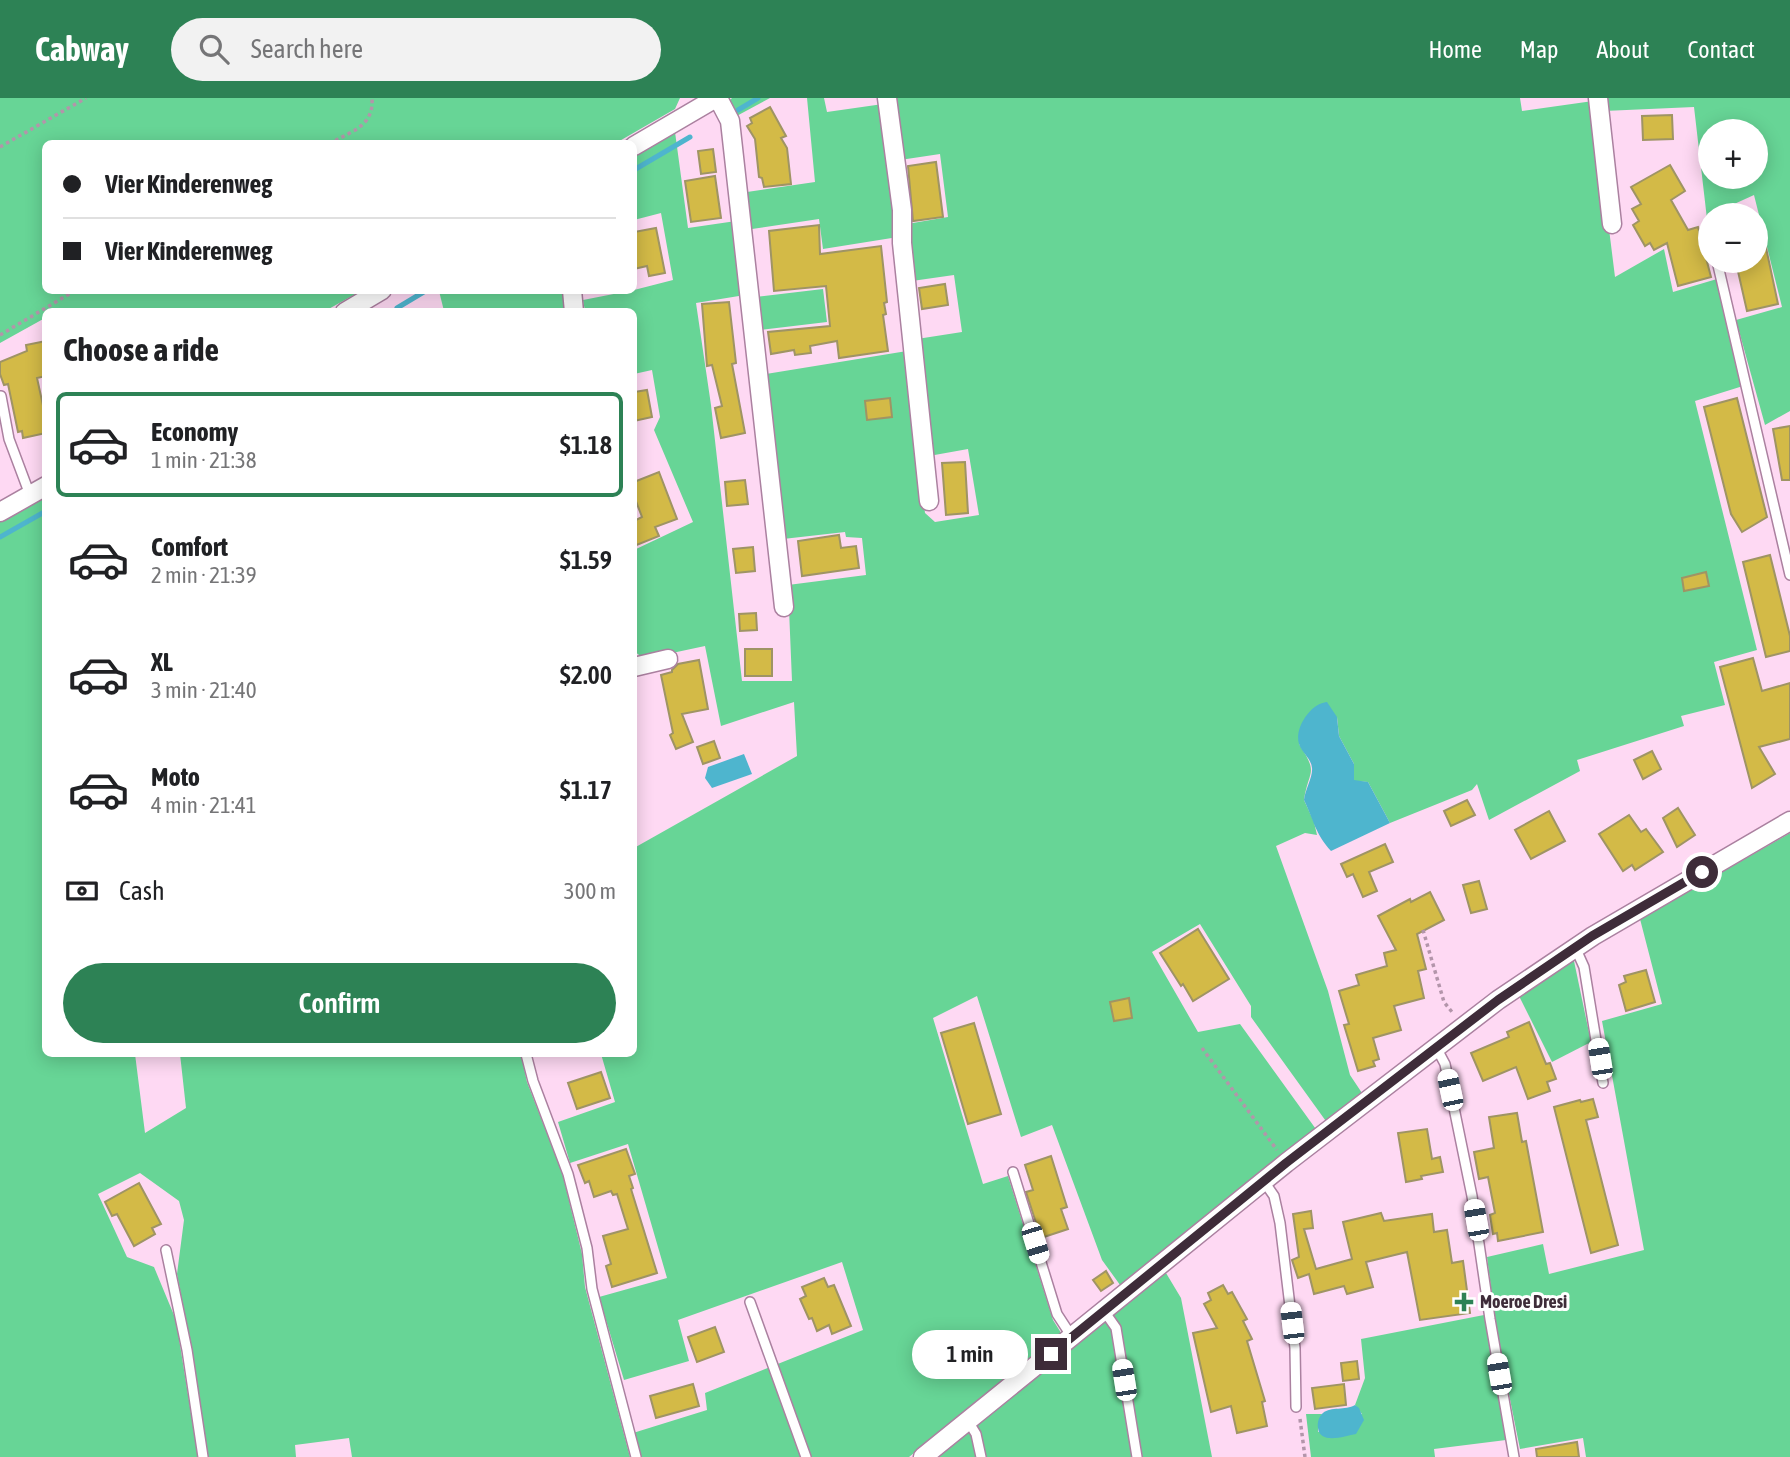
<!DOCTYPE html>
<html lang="en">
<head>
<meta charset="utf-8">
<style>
  body { margin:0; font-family:"Asap Condensed",sans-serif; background:#f2f2f2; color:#202124; height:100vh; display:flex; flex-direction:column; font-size:26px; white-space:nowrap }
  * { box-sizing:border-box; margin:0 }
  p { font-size:23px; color:#757577 }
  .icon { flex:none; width:38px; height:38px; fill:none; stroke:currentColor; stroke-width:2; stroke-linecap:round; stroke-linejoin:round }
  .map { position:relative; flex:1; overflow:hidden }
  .details { position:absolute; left:42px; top:210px; width:595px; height:749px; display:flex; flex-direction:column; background:#fff; border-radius:10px; box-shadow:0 4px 18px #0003 }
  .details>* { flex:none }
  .top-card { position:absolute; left:42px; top:42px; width:595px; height:154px; border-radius:10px; box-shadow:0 4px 18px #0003; display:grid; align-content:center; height:154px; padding:0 21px; background:#fff }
  .buttons { position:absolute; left:1698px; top:21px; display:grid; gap:14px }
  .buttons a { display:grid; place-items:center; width:70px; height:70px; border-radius:50%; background:#fff; box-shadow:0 4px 18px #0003; font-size:35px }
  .end { position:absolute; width:32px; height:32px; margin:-16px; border:9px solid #3e2c39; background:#fff; box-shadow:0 0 0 4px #fff }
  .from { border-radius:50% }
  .bubble { position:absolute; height:49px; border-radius:24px; background:#fff; box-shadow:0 4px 18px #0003; font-size:23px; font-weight:600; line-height:49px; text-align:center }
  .car { position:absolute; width:21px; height:42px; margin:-21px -10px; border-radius:9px; box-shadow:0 0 5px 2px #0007; background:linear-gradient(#fff 24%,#345 0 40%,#fff 0 76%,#345 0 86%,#fff 0) }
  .top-card b { display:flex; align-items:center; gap:24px; height:66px; font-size:26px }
  .top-card b+b { border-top:2px solid #e0e0e0 }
  .top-card i { width:18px; height:18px; background:#202124 }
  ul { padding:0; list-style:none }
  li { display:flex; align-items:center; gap:21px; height:105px; margin:0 14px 10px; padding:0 7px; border:4px solid transparent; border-radius:10px }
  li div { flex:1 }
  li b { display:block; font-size:26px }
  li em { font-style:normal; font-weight:600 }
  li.current { border-color:#2d8255 }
  li>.icon { width:63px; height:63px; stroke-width:1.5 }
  h2 { padding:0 21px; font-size:32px; line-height:84px }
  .pay { display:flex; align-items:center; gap:18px; height:77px; padding:0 21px; font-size:26px }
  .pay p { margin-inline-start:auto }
  .action { display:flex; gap:14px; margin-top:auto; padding:14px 21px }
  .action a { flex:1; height:80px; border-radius:42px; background:#2d8255; color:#fff; font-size:28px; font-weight:600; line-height:80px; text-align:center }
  header { display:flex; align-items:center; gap:42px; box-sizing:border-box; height:98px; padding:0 35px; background:#2d8255; color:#fff }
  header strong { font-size:33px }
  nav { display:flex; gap:38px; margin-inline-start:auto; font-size:24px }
  .search { width:490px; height:63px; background:#f2f2f2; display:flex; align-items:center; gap:18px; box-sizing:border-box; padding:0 24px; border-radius:38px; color:#757577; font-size:26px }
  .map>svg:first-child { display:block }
  .green { fill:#67d596; fill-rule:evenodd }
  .water { fill:#4eb5ce }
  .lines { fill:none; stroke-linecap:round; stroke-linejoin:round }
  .stream { stroke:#4eb5ce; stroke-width:5 }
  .building { fill:#d3ba47; stroke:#9f9464; stroke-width:2 }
  .service-casing { stroke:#ab81a0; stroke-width:12 }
  .minor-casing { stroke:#ab81a0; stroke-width:21 }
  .path { stroke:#b395aa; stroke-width:3.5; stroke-dasharray:3.5 3.5; stroke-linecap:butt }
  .service { stroke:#fff; stroke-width:9 }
  .minor { stroke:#fff; stroke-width:18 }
  .route { stroke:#3e2c39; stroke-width:9 }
  .poi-dot { fill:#2d8255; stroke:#fff; stroke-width:2.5 }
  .labels { text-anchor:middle; stroke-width:6; stroke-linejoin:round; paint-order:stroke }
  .poi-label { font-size:18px; font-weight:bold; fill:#3e2c39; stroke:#fff; text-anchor:start }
</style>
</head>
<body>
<header>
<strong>Cabway</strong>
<div class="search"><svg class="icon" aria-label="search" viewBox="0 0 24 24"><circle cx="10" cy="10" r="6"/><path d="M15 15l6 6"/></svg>Search here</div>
<nav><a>Home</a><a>Map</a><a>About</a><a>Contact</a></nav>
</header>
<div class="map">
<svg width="1790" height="1359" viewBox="0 0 1790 1359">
  <rect width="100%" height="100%" fill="#fed9f3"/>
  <!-- green -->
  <g class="green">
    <polygon points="0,0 680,0 675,11 616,45 46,46 46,192 361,193 325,213 62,214 61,211 46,214 45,220 0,245"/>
    <polygon points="732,0 770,0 733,20 729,3"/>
    <polygon points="807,0 824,0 827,14 883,6 898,139 823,151 819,121 752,131 747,94 815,84"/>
    <path d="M892,0h628l2,13 71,-10 22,176 49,-28 9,43 44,-13 26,107 -48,15 62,249 -43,12 11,43 -44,11 3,10 -107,34 3,11 -91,49 -12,-36 -5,6 -82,33 -22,-41 -14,-1v-17l-15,-28 -2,-19 -38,27c20,31 10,24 5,56l10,22 3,13 -12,-2 -29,13 52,145 22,84 14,21 -36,28 -77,-107v-11l-51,-82 -48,28 46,80 42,-8 78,108 -195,157 -21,-29 -50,-135 -31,12 -44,-141 -44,22 50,166 25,-8 45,144 10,16 -154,121h-268l-8,-24 74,-23 -2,-17 158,-63 -21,-68 -164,58 11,41 -65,19 -25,-83 68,-19 -39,-134 -58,19 -12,-41 57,-20 -14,-48h33v-206l163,-92 -3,-54 -73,24 -16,-80 -61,13 -10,-8v-101l59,-28 -39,-92 6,-13 -8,-47 -18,4v-62l-49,-1 -2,-11 51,-10 39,-10 -12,-67 -27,7v-64l41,-24 13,96 48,-7 9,74 -49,8 15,102 31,276h50l-4,-96 78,-10 -4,-37 -16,-1 -1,-5 -62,7 -17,-165 141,-23 18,162 10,9 44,-7 -11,-66 -39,7 -12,-117 45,-7 -8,-57 -42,6 -5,-57 41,-7 -8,-63 -40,6z"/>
    <path d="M1603,0h187v313l-25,14 -29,-105 46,-13 -28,-112 -44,20 -3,4 -13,-112 -90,4zM1710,33h45v46h-45z"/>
    <polygon points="823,191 827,224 759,232 755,199"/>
    <polygon points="439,193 573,193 575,213 444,213"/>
    <polygon points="45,394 46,956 135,956 145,1035 186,1010 180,956 521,956 527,984 562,1074 582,1156 585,1189 630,1359 352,1359 349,1340 295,1347 296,1359 205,1359 188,1234 177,1176 184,1122 179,1103 140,1075 98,1096 127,1159 154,1169 176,1222 198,1359 0,1359 0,420"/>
    <polygon points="1790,735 1790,1359 1586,1359 1583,1340 1520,1351 1497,1237 1487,1159 1543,1146 1549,1176 1644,1152 1602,923 1662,906 1640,821"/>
    <polygon points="1569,862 1574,863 1591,944 1552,964 1519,898"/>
    <polygon points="1166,1175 1181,1200 1212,1359 1142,1359 1121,1230 1113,1217"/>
    <polygon points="1484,1217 1506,1342 1434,1351 1435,1359 1311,1359 1306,1316 1322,1316 1318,1326 1318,1334 1362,1316 1355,1307 1365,1280 1361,1241"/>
    <polygon points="1107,1223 1112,1232 1133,1359 986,1359 981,1334 975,1327"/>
    <polygon points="967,1331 972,1339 976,1359 932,1359"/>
  </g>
  <!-- water -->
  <g class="water">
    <path d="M1327,604l10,15 2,19 15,28v16l14,2 22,41 -59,28c-16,-18 -17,-30 -27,-51 1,-10 9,-23 8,-32 -1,-10 -10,-15 -13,-24 -5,-16 12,-41 28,-42z"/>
    <polygon points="744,656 752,676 712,690 705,680 708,669"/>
    <path d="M1355,1307l4,3 5,12 -8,14c-11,2 -36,11 -38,-6 -1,-5 1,-12 5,-15 8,-7 22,-2 32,-8z"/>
  </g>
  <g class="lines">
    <!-- stream -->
    <g class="stream">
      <polyline points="738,12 758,0"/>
      <polyline points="634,72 690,39"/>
      <polyline points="397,210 427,192"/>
      <polyline points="0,439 46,413"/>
    </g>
  </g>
  <!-- building -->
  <g class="building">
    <polygon points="770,9 786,38 781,40 787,50 791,86 764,89 762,80 759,79 755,41 747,28 752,25 750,20"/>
    <polygon points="1672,17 1673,41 1643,42 1642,18"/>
    <polygon points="713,51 716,74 701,76 698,53"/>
    <polygon points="936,64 943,119 913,123 908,68"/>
    <polygon points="1670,67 1685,93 1671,102 1688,132 1698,129 1711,179 1678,188 1667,145 1654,152 1650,145 1645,148 1633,127 1639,123 1632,111 1641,106 1631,89"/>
    <polygon points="715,78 721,120 691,124 685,83"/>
    <polygon points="819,127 820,156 881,148 887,204 884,205 886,216 883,217 888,253 839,260 837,243 810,248 811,255 795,257 794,252 771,256 768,234 830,228 826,188 774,193 769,133"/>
    <polygon points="656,130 665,175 649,178 647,168 634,171 634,134"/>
    <polygon points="1755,131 1762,131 1778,206 1747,213 1737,169 1755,165"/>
    <polygon points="945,186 948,207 922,211 919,190"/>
    <polygon points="729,204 736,265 732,266 745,335 721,340 715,310 722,308 712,267 707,268 702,206"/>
    <polygon points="46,243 46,278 37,280 46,321 46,335 23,340 22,333 18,334 8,286 4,287 0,276 0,264 27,253 26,247"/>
    <polygon points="647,292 652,319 634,323 634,294"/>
    <polygon points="890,300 892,319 867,322 865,303"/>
    <polygon points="1737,300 1767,419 1742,434 1731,416 1704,309"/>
    <polygon points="1790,328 1790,382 1782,382 1773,331"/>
    <polygon points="965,364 968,415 946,417 942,365"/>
    <polygon points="659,374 677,421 655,429 659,438 634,448 634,423 642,419 634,398 634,384"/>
    <polygon points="745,382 748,406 727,408 725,384"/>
    <polygon points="839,437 841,450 856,448 859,470 802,478 798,443"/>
    <polygon points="753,449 755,473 736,475 733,451"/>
    <polygon points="1770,457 1790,538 1790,553 1766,559 1743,464"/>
    <polygon points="1706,474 1709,488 1684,493 1682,480"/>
    <polygon points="756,515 757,532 740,533 739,516"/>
    <rect x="745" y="551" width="27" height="27"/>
    <polygon points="1753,560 1762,593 1790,585 1790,641 1759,649 1775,676 1752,690 1720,569"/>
    <polygon points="699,562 708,611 682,616 693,644 676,651 670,637 673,635 661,577 672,574 672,572 678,566"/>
    <polygon points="714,643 720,660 703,666 697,649"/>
    <polygon points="1652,653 1661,671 1643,681 1634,662"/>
    <polygon points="1467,702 1475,717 1451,728 1444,713"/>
    <polygon points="1678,710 1695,737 1677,749 1663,720"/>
    <polygon points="1549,713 1565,743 1531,761 1515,732"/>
    <polygon points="1629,717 1641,734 1646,731 1663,754 1635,772 1632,767 1623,773 1599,736"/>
    <polygon points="1385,746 1393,764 1369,774 1377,793 1363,799 1353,776 1347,779 1341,766"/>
    <polygon points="1479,783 1487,811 1471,815 1463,787"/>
    <polygon points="1430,794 1444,822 1417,836 1426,871 1418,873 1424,900 1394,908 1401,932 1373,940 1379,961 1373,963 1375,968 1358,973 1344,927 1349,926 1339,893 1359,887 1356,877 1387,868 1384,855 1396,852 1378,818 1410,801 1411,804"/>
    <polygon points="1198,831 1229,881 1193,903 1183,886 1181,888 1160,855"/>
    <polygon points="1646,872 1655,904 1626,913 1619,887 1626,884 1624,878"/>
    <polygon points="1129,900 1132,920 1114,923 1110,904"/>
    <polygon points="1529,924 1546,966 1550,965 1556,981 1547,984 1550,993 1528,1001 1516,969 1483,983 1471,955 1509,939 1507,934"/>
    <polygon points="974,925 1001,1016 968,1026 941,935"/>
    <polygon points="601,974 610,1000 577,1011 568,985"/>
    <polygon points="1593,1001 1598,1019 1586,1022 1618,1147 1591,1155 1554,1009 1580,1002 1581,1004"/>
    <polygon points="1517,1015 1522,1044 1526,1043 1543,1134 1498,1143 1497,1135 1493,1136 1490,1117 1495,1115 1488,1079 1479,1081 1474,1054 1494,1050 1489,1019"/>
    <polygon points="1427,1031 1432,1061 1440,1059 1443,1074 1421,1078 1422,1081 1406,1084 1398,1035"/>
    <polygon points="626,1051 635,1076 629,1078 633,1090 631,1091 657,1175 612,1189 606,1168 611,1166 603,1138 628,1131 617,1096 613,1097 611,1093 594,1099 589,1083 585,1085 578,1067"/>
    <polygon points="1051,1058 1067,1109 1061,1111 1068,1131 1041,1140 1026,1094 1033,1092 1025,1067"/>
    <polygon points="139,1085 161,1126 152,1130 155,1136 134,1148 117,1116 112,1118 105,1104"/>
    <polygon points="1311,1113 1313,1130 1304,1131 1316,1171 1352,1161 1343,1124 1381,1115 1384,1123 1432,1116 1434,1134 1447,1132 1452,1165 1463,1163 1470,1215 1420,1222 1407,1154 1366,1164 1373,1189 1347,1196 1344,1188 1314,1196 1309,1176 1298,1180 1292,1162 1299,1159 1293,1116"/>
    <polygon points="1106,1173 1113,1185 1101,1193 1093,1182"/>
    <polygon points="824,1180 828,1189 834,1187 851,1228 832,1236 829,1227 817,1233 812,1220 809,1221 800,1201 806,1198 802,1189"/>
    <polygon points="1223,1187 1228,1196 1232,1194 1247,1221 1243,1223 1252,1241 1247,1243 1265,1303 1262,1304 1267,1328 1237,1335 1231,1308 1211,1314 1193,1235 1217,1230 1204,1206 1211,1202 1208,1195"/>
    <polygon points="715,1229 724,1254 697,1264 688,1239"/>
    <polygon points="1357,1263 1359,1281 1343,1283 1341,1265"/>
    <polygon points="693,1286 699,1308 656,1320 650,1298"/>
    <polygon points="1344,1286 1346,1307 1315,1311 1312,1290"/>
    <polygon points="1577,1344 1579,1359 1537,1359 1536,1351"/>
  </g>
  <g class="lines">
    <!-- service casing -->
    <g class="service-casing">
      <g id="service">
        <polyline points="1717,163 1790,477"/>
        <polyline points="1,298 9,341 30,397"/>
        <polyline points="1575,849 1584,869 1603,985"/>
        <polyline points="1437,951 1445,966 1472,1098 1490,1221 1514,1359"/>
        <polyline points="526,956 533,983 568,1076 587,1150 592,1191 636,1359"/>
        <polyline points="1013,1074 1057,1216 1072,1239"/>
        <polyline points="1265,1085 1274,1098 1280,1125 1295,1250 1296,1309"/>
        <polyline points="166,1152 187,1252 203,1359"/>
        <polyline points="750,1204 806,1359"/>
        <polyline points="1104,1213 1116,1230 1137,1359"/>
        <polyline points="968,1323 976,1336 981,1359"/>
      </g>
    </g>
    <!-- minor casing -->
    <g class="minor-casing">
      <g id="minor">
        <polyline points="718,0 730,23 784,509"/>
        <polyline points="887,0 902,112 902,145 929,403"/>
        <polyline points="1598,0 1612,126"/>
        <polyline points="634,48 716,0"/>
        <polyline points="572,192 574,214"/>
        <polyline points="345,214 382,192"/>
        <polyline points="0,414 46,388"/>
        <polyline points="634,569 668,561"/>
        <polyline points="923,1359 1286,1065 1498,902 1593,838 1790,723"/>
      </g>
    </g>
    <!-- path -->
    <g class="path">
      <path d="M329,46c22,-13 45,-17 43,-46"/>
      <polyline points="0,49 86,0"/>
      <polyline points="0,237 76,192"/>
      <polyline points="1423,832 1444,904 1452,914"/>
      <polyline points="1202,950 1277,1052"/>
      <polyline points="1300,1321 1305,1359"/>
    </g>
    <!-- service -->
    <use href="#service" class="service"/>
    <!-- minor -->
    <use href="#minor" class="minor"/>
  </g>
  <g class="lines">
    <!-- route -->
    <polyline class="route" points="1051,1256 1286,1065 1498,902 1592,838 1702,774"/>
  </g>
  <!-- markers -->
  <path class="poi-dot" d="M1460.5 1193.5h7v7h7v7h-7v7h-7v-7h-7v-7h7z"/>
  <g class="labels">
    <!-- poi labels -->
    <g class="poi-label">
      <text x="1480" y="1210">Moeroe Dresi</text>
    </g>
  </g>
</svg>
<div class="buttons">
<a>+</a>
<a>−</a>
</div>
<i class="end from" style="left:1702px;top:774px"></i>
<i class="end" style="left:1051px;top:1256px"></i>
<div class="bubble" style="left:912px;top:1232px;width:116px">1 min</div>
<i class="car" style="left:1600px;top:961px;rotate:351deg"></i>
<i class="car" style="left:1450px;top:992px;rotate:348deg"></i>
<i class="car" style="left:1476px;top:1122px;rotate:350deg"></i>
<i class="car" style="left:1035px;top:1145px;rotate:163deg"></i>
<i class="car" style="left:1292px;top:1225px;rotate:353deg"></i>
<i class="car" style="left:1499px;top:1276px;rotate:350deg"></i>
<i class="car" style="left:1124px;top:1282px;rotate:351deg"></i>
<div class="top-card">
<b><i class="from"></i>Vier Kinderenweg</b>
<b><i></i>Vier Kinderenweg</b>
</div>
<section class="details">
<h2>Choose a ride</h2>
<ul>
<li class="current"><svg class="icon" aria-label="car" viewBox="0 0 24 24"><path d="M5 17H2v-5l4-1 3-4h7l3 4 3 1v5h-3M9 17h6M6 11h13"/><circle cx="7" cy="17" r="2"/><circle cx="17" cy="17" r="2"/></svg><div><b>Economy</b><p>1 min · 21:38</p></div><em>$1.18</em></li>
<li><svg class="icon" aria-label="car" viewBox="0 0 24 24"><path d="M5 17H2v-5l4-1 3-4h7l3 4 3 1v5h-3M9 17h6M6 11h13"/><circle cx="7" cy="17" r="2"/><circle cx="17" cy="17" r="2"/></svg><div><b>Comfort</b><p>2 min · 21:39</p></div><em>$1.59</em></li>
<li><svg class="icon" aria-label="car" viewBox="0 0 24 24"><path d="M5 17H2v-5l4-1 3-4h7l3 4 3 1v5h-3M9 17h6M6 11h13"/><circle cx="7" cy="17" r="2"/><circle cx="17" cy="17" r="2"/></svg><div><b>XL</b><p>3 min · 21:40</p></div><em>$2.00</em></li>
<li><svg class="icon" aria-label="car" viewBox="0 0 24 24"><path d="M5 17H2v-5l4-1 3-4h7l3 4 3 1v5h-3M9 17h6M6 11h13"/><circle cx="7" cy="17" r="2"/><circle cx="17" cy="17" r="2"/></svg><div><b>Moto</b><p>4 min · 21:41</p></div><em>$1.17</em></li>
</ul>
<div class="pay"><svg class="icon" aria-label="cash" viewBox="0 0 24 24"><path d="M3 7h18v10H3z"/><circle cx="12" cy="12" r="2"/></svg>Cash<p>300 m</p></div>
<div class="action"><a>Confirm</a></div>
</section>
</div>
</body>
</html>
